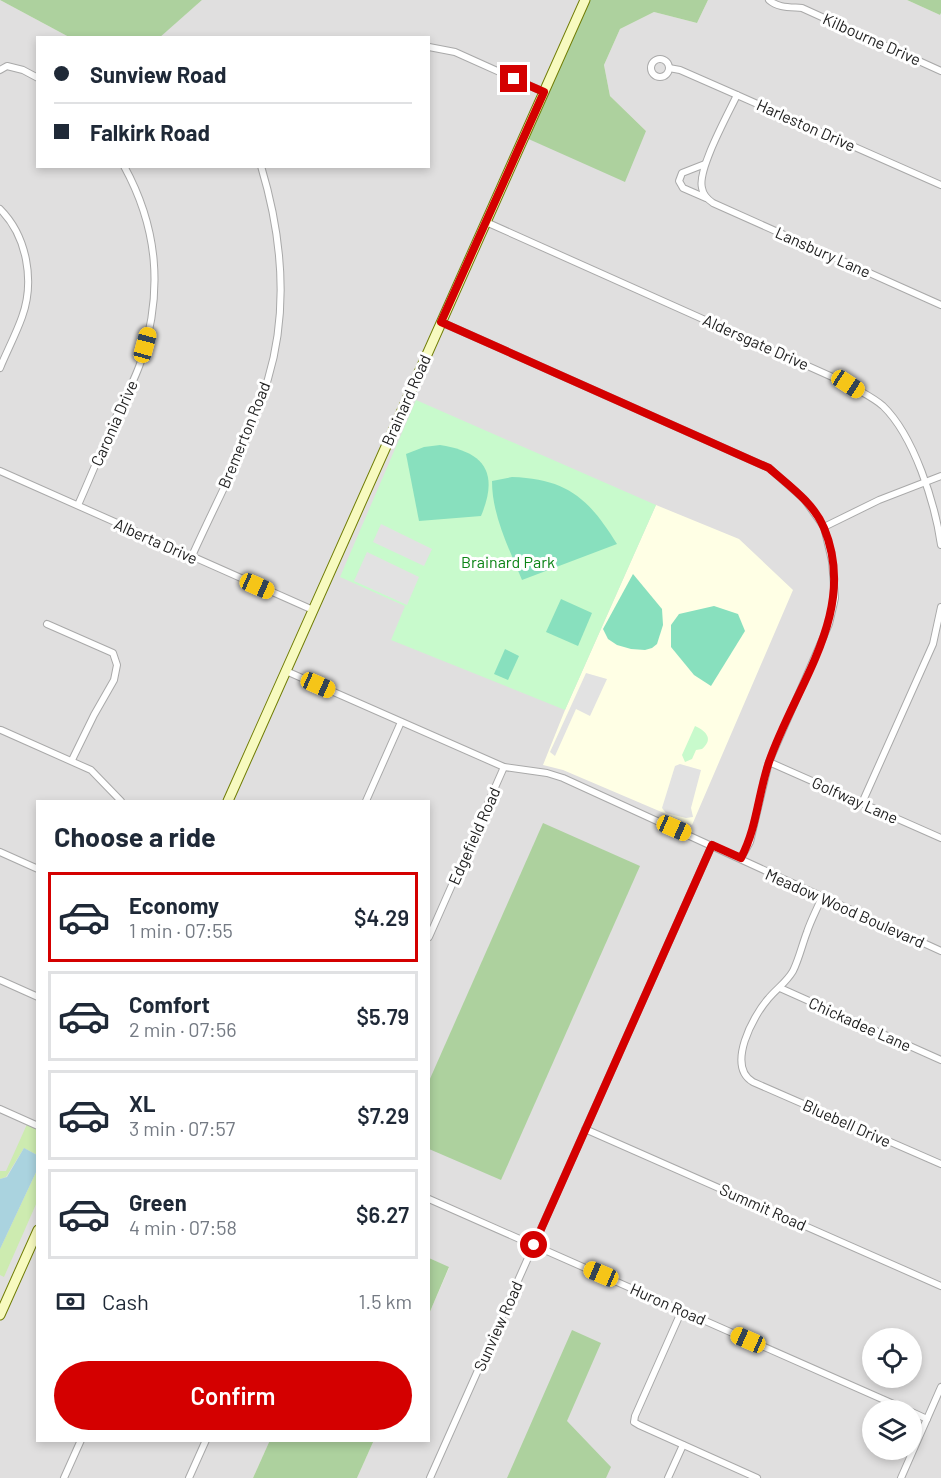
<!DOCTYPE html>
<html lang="en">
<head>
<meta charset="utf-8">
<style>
  body { margin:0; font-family:Barlow,sans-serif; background:#f2f2f3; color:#1f2937; height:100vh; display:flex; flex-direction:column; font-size:22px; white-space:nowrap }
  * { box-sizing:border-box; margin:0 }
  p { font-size:20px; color:#747a83 }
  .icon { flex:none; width:33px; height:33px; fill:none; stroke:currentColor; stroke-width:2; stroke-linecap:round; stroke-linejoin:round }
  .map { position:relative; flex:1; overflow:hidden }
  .panel { position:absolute; left:36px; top:800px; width:394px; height:642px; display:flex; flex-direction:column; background:#fff; border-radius:0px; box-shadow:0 3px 9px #0003 }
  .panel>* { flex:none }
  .banner { position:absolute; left:36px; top:36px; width:394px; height:132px; border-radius:0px; box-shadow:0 3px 9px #0003; display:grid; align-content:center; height:132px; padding:0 18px; background:#fff }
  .buttons { position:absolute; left:862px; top:1328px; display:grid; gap:12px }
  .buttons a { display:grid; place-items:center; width:60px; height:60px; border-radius:50%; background:#fff; box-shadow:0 3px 9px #0003; font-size:30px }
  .end { position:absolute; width:27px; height:27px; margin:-14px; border:8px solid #d40000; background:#fff; box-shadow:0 0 0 3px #fff }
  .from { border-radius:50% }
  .car { position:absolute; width:18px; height:36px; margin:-18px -9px; border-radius:8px; box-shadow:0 0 4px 2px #0007; background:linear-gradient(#f5c518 24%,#345 0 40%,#f5c518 0 76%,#345 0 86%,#f5c518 0) }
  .banner b { display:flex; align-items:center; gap:21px; height:57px; font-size:22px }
  .banner b+b { border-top:2px solid #e0e1e3 }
  .banner i { width:15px; height:15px; background:#1f2937 }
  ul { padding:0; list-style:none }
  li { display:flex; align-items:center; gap:18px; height:90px; margin:0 12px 9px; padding:0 6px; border:3px solid #e0e1e3; border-radius:0px }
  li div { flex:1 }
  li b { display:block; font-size:22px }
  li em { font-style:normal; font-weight:600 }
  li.selected { border-color:#d40000 }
  li>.icon { width:54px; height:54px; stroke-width:1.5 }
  h2 { padding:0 18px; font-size:27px; line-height:72px }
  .pay { display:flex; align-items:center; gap:15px; height:66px; padding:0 18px; font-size:22px }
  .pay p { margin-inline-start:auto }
  .cta { display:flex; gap:12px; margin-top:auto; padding:12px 18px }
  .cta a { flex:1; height:69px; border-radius:36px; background:#d40000; color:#fff; font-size:24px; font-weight:600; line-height:69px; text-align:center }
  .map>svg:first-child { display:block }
  .residential { fill:#e0dfdf; fill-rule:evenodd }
  .education { fill:#ffffe5 }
  .grass { fill:#cdebb0 }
  .forest { fill:#add19e }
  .park { fill:#c8facc }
  .pitch { fill:#88e0be }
  .parking { fill:#e2e2e2 }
  .water { fill:#aad3df }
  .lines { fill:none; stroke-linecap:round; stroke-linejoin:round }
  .minor-casing { stroke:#a9a9a9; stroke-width:8 }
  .secondary-casing { stroke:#707d05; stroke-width:11 }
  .minor { stroke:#fff; stroke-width:6 }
  .secondary { stroke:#f7fabf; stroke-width:9 }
  .route { stroke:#d40000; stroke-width:8 }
  .labels { text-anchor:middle; stroke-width:6; stroke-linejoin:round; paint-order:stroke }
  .street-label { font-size:16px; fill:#222; stroke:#fff }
  .park-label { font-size:16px; fill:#0c8416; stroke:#fff }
</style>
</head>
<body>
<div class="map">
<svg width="941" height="1478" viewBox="0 0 941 1478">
  <rect width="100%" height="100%" fill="#f2efe9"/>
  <!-- residential -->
  <path class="residential" d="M0,0l69,37 -31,1v128h391v-128l-270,-1 43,-37h383l-61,137 122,-6 -36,-35 -6,-31 16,-36 34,-17 43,11 11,-23h199l33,15 1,-2v1465h-584l17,-38h55v-126l20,-46 -20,-10v-457h-391v639h232l-17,38h-253zM873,1338h39v39h-39zM873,1410h39v39h-39z"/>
  <!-- education -->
  <polygon class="education" points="656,505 739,539 793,590 692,825 563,770 543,765 565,710"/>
  <!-- grass -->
  <g class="grass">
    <polygon points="28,1122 37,1126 37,1155 24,1148 6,1177 0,1179 0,1171 6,1171"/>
    <polygon points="37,1170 37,1202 4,1277 0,1275 0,1249"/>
  </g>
  <!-- forest -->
  <g class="forest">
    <polygon points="0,0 202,0 159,38 69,37"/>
    <polygon points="585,0 708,0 697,23 654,12 620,29 604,65 610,96 646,131 625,182 524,137"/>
    <polygon points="907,0 941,0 941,13 940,15"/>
    <polygon points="543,823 640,866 501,1180 429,1149 429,1081"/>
    <polygon points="429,1258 449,1267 429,1314"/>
    <polygon points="572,1330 601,1343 567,1421 611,1467 606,1478 507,1478"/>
    <polygon points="270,1440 374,1440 357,1478 253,1478"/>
  </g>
  <!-- park -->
  <g class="park">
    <polygon points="416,400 656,505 565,710 391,640 405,606 340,577"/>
    <path d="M695,726c11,5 19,13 7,23l-6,1 -4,9 -7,3 -3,-7z"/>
  </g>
  <!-- pitch -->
  <g class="pitch">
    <path d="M440,445c45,7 59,28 41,71l-62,5 -13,-67 18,-7z"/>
    <path d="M512,477c56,2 77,22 105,67l-95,36c-13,-32 -30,-64 -30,-99z"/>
    <polygon points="633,574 662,609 663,625 657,644 652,648 645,650 631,649 617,645 608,639 603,629"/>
    <polygon points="561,599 592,613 578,646 546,632"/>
    <polygon points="714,606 738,614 745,631 711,686 694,675 671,647 671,625 679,614"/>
    <polygon points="505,649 519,656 508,680 494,674"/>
  </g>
  <!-- parking -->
  <g class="parking">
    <polygon points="381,524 432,549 424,566 373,542"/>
    <polygon points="367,552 419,577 407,605 354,581"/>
    <polygon points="586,673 607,679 590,716 576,709 555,756 550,752"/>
    <polygon points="680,764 701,770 691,808 693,817 686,818 666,813 662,808 675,766"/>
  </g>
  <!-- water -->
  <polygon class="water" points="24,1148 37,1155 37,1170 0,1249 0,1179 7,1177"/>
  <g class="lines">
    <!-- minor casing -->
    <g class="minor-casing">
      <g id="minor">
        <path d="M769,0c9,8 21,7 33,8l139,63"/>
        <polyline points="429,47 455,52 544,92"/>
        <circle cx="660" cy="68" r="9"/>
        <polyline points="669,68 680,70 737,95 941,185"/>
        <polyline points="0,70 7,66 23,70 38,78"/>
        <path d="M737,95c-9,19 -40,75 -35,93 1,7 5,11 11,15l228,102"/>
        <polyline points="705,164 682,173 679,181 683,188 706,198"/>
        <path d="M0,209c27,27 35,72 22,108 -6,17 -15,34 -22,51"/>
        <path d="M486,222l362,162c11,7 25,13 35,22 31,30 52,97 58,139"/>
        <polyline points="441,322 769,468 804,499 824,527 832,561 835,598 829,624 769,762 750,842 741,858"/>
        <polyline points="0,471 313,610"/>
        <path d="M78,505c13,-29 25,-59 38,-88 9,-20 20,-39 26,-59 21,-68 16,-130 -18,-192"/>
        <polyline points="824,527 879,500 941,476"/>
        <path d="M192,556c25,-56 59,-118 76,-177 21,-70 14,-143 -7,-213"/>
        <polyline points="47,624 113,653 117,665 114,680 94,715 72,760"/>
        <polyline points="286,671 504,767 547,773 563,778 941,951"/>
        <polyline points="1,730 91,770 121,801"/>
        <polyline points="769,762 941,838"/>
        <polyline points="366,801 401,722"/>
        <polyline points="862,803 933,644 941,607"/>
        <polyline points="0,852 38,869"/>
        <path d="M822,897c-5,12 -11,23 -15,35 -5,13 -8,27 -14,39 -7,12 -17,18 -25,28 -15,17 -42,67 -15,83l188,82"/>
        <polyline points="429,937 504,767"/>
        <polyline points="0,980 38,997"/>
        <polyline points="780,988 941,1060"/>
        <polyline points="0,1109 38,1126"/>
        <polyline points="585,1129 941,1286"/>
        <polyline points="429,1199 907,1410"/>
        <polyline points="682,1310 635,1416 634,1422 639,1425 757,1478"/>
        <polyline points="912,1412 927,1419"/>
        <polyline points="64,1478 81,1440"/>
        <polyline points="189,1478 206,1440"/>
        <polyline points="430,1478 712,845"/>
        <polyline points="668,1478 683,1445"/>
        <polyline points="901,1478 941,1387"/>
      </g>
    </g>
    <!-- secondary casing -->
    <g class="secondary-casing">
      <g id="secondary">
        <polyline points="228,801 585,0"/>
        <polyline points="0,1315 38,1230"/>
      </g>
    </g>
    <!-- minor -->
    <use href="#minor" class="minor"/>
    <!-- secondary -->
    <use href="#secondary" class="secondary"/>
  </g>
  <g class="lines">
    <!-- route -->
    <path class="route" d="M514,79l30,13 -103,230 328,146c19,17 45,35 55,60 35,84 -29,158 -55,234 -11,32 -12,66 -28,96l-29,-13 -178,400"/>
  </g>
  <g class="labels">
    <!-- street labels -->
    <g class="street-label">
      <text transform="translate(872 39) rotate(24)" y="6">Kilbourne Drive</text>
      <text transform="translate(806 125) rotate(24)" y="6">Harleston Drive</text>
      <text transform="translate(823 252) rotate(24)" y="6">Lansbury Lane</text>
      <text transform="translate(756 342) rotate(24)" y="6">Aldersgate Drive</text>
      <text transform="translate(406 400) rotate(-66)" y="6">Brainard Road</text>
      <text transform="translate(114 423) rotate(-66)" y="6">Caronia Drive</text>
      <text transform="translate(244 435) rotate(-68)" y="6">Bremerton Road</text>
      <text transform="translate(156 541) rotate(24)" y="6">Alberta Drive</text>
      <text transform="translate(855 800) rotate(24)" y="6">Golfway Lane</text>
      <text transform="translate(474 836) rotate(-66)" y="6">Edgefield Road</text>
      <text transform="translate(845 908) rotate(24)" y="6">Meadow Wood Boulevard</text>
      <text transform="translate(860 1024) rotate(24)" y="6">Chickadee Lane</text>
      <text transform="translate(847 1123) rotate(24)" y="6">Bluebell Drive</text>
      <text transform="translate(763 1207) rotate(24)" y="6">Summit Road</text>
      <text transform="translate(668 1304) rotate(24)" y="6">Huron Road</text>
      <text transform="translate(498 1326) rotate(-66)" y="6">Sunview Road</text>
    </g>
    <!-- park labels -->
    <g class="park-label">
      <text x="508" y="568">Brainard Park</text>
    </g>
  </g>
</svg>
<div class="buttons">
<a><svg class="icon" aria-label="locate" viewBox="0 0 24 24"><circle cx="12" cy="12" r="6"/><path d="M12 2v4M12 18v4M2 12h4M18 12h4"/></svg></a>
<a><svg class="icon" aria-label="layers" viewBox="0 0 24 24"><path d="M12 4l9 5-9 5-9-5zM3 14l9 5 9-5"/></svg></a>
</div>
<i class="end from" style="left:534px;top:1245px"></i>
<i class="end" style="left:514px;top:79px"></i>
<i class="car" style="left:145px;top:345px;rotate:15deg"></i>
<i class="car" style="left:848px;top:384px;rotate:123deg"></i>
<i class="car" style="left:257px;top:586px;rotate:114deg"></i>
<i class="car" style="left:318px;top:685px;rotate:114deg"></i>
<i class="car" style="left:674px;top:828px;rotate:114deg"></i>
<i class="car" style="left:601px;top:1274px;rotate:293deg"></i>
<i class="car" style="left:748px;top:1340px;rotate:294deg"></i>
<div class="banner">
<b><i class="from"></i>Sunview Road</b>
<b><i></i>Falkirk Road</b>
</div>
<section class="panel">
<h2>Choose a ride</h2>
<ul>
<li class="selected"><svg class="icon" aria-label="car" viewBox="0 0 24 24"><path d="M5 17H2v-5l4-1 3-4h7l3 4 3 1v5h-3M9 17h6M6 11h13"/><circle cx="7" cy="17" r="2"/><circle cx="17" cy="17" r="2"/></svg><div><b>Economy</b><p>1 min · 07:55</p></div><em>$4.29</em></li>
<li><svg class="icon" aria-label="car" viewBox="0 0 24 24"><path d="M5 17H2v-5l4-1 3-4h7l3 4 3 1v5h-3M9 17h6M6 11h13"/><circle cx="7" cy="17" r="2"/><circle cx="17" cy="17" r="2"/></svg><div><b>Comfort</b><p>2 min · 07:56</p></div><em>$5.79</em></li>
<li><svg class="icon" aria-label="car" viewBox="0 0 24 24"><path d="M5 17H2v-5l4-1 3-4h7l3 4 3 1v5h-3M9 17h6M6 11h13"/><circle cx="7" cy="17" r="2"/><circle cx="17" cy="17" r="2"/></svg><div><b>XL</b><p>3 min · 07:57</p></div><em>$7.29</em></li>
<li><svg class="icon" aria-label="car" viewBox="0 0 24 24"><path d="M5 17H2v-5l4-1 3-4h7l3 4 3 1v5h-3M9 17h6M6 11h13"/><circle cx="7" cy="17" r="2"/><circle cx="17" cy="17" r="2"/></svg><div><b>Green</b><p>4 min · 07:58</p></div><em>$6.27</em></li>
</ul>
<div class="pay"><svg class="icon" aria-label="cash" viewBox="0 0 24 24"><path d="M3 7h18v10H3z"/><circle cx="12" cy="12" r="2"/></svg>Cash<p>1.5 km</p></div>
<div class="cta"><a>Confirm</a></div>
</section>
</div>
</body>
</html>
